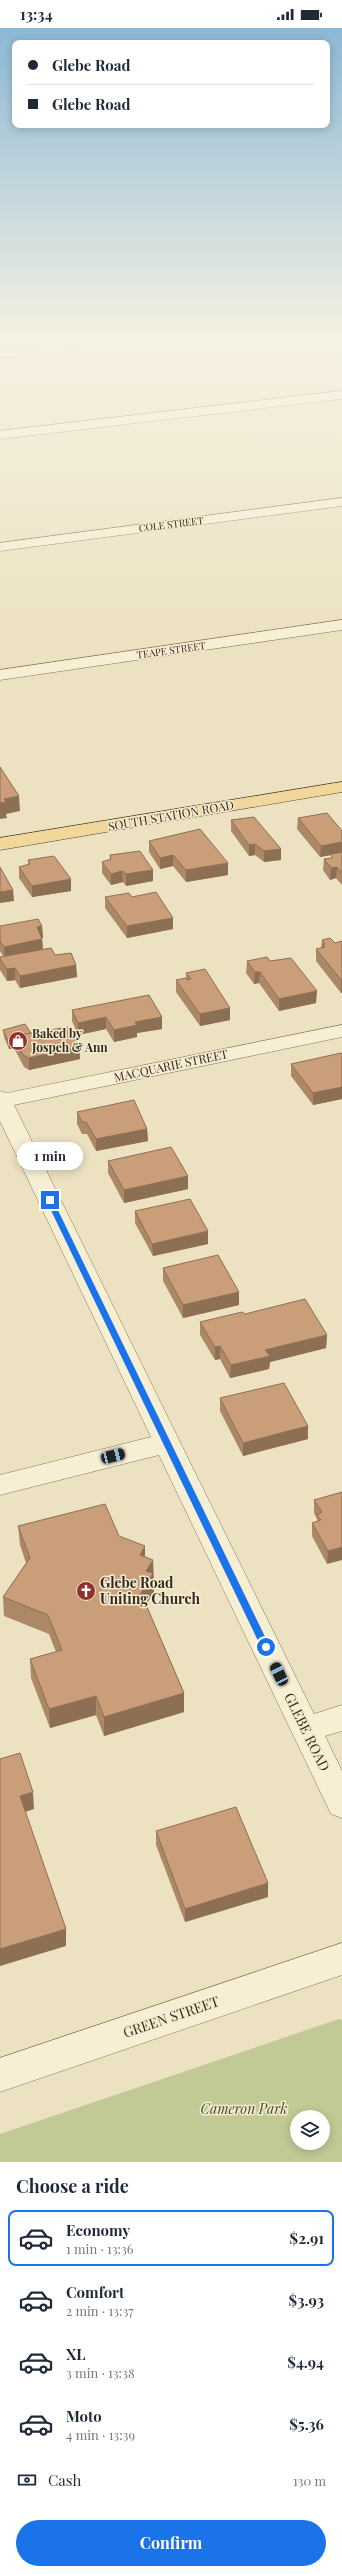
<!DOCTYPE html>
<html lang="en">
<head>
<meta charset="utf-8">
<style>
  body { margin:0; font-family:"Playfair Display",serif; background:#f2f2f3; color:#1f2937; height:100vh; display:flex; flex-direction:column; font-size:15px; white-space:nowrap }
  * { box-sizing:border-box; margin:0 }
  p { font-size:13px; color:#747a83 }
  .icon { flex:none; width:22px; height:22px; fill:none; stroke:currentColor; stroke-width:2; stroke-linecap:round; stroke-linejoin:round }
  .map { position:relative; height:2134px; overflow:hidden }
  .panel { display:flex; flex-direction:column; background:#fff; flex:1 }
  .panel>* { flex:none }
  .hud { position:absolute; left:12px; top:12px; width:318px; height:88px; border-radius:8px; box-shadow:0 2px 10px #0003; display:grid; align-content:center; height:88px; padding:0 16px; background:#fff }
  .fabs { position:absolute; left:290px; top:2082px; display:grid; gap:8px }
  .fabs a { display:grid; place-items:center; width:40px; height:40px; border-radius:50%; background:#fff; box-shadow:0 2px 10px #0003; font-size:20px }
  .end { position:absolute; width:18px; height:18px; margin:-9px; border:5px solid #1a73e8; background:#fff; box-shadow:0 0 0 2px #fff }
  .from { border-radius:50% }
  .bubble { position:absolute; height:28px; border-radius:14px; background:#fff; box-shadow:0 2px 10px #0003; font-size:13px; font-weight:700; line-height:28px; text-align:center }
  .car { position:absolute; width:12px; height:24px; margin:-12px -6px; border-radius:5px; box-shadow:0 0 3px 1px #0007; background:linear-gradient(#222 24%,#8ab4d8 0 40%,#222 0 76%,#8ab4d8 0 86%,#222 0) }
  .hud b { display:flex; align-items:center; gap:14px; height:38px; font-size:15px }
  .hud b+b { border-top:1px solid #e0e1e3 }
  .hud i { width:10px; height:10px; background:#1f2937 }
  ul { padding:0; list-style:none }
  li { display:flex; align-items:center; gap:12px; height:56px; margin:0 8px 6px; padding:0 8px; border:2px solid transparent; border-radius:8px }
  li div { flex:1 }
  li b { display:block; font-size:15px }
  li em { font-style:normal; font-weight:700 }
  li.current { border-color:#1a73e8 }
  li>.icon { width:36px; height:36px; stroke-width:1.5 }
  h2 { padding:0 16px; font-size:18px; line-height:48px }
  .pay { display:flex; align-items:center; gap:10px; height:44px; padding:0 16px; font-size:15px }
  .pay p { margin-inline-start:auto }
  .primary-button { display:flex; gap:8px; margin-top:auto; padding:8px 16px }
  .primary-button a { flex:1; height:46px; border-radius:24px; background:#1a73e8; color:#fff; font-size:16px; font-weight:700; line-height:46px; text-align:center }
  .status { display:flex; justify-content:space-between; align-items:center; height:28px; padding:0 20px; background:#fff; direction:ltr }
  .status svg { height:11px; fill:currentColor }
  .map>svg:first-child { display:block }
  .green { fill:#c1ca95; fill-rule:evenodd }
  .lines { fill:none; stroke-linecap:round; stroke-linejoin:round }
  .minor-casing { stroke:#857359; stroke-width:1 }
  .major-casing { stroke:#53412d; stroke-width:1 }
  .minor { fill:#f7efd4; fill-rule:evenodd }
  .major { fill:#efd899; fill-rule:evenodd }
  .wall { fill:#ad8867 }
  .shaded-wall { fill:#8d6f54 }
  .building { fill:#c99e78; stroke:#8d6f54 }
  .route { fill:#1a73e8 }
  .labels { text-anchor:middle; stroke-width:3; stroke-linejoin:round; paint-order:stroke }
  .far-street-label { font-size:10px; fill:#352a1d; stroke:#f4ebd0 }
  .street-label { font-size:12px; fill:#352a1d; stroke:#f4ebd0 }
  .poi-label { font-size:12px; font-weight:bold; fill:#352a1d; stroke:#f4ebd0; text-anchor:start }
  .near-poi-label { font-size:14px; font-weight:bold; fill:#352a1d; stroke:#f4ebd0; text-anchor:start }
  .near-street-label { font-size:14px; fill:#352a1d; stroke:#f4ebd0 }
  .near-park-label { font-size:14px; font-style:italic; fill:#435124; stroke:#f4ebd0 }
</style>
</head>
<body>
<div class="status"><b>13:34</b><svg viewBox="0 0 49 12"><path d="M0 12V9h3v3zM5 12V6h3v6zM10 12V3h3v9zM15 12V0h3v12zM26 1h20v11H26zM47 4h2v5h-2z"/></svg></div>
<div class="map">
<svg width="342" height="2134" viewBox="0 0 342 2134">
  <rect width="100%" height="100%" fill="#ece1c1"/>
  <!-- green -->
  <path class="green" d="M339,1991l3,1v142h-342v-28zM297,2089h26v26h-26z"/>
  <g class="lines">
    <!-- minor casing -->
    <g class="minor-casing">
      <g id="minor">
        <polygon points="121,312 156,312 150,315 0,330 0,324"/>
        <polygon points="342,363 342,371 0,411 0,403"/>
        <polygon points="342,470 342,478 0,523 0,515"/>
        <polygon points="342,592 342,602 0,652 0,642"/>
        <polygon points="342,997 342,1009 14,1077 314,1686 342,1677 342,1703 325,1708 342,1743 342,1790 331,1786 159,1427 0,1467 0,1447 151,1409 0,1093 0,1063 7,1065"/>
        <polygon points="342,1915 342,1947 0,2064 0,2030"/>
      </g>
    </g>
    <!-- major casing -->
    <g class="major-casing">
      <polygon id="major" points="342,754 342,764 0,822 0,810"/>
    </g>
    <!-- minor -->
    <use href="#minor" class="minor"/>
    <!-- major -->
    <use href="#major" class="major"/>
  </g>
  <!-- wall -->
  <g class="wall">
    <polygon points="298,790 342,803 342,857 336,850 330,852 323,842 324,831 331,830 331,827 320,829 297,801"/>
    <polygon points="231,792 281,821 281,832 264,834 255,827 249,828 231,803"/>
    <polygon points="149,813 228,847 186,854 173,838 160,841 149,824"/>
    <polygon points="110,827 153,842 153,853 126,858 123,854 111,857 102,845 102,834 110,832"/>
    <polygon points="28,832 71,863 32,869 19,850 19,839 28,837"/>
    <polygon points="105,869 132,869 173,890 173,901 127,910 105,880"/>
    <polygon points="0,898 42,898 43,910 42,910 43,921 76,937 77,949 20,960 15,952 7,953 0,942 0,929 3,928 0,923"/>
    <polygon points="322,912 335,915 342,913 342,965 341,965 316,933 316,921 321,920"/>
    <polygon points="247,933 270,933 316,975 279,983 259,955 254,956 246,945"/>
    <polygon points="186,945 230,980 230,992 200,998 176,964 176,952 186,950"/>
    <polygon points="72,982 162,989 162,1001 137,1005 137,1009 114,1014 106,1001 78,1007 72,993"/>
    <polygon points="3,1002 30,1005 79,1019 80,1031 29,1042 24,1039 14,1020 9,1021 4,1009"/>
    <polygon points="342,1026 342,1071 313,1077 291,1048 291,1036"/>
    <polygon points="77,1084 147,1101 148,1113 96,1123 87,1106 82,1106 77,1096"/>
    <polygon points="108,1133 188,1148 188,1161 124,1175 108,1145"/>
    <polygon points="135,1183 208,1216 153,1228 135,1195"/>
    <polygon points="163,1240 239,1264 239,1277 183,1290 163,1253"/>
    <polygon points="245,1286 327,1307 326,1320 270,1334 269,1341 230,1350 220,1331 215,1332 200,1307 200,1294"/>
    <polygon points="220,1370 308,1398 308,1411 243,1428 220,1383"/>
    <polygon points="342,1464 327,1536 312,1508 312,1495 317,1493 317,1491 314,1485 314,1472"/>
    <polygon points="18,1498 119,1508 145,1529 153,1532 154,1564 146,1577 184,1665 184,1684 104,1708 96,1687 50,1700 31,1650 30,1631 56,1624 49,1606 4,1588 3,1569 26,1535 20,1517"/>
    <polygon points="156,1803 268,1869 185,1894 156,1817"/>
  </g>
  <!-- shaded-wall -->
  <g class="shaded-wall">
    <polygon points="19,768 20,783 6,786 7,790 0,791 0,775 4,771"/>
    <polygon points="342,814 342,825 320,829 321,818"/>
    <polygon points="255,816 255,827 249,828 249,817"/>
    <polygon points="281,821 281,832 264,834 264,823"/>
    <polygon points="173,827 173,838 160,841 160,830"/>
    <polygon points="228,835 228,847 186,854 186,842"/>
    <polygon points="337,839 336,850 330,852 331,840"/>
    <polygon points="153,842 153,853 126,858 126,846"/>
    <polygon points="122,843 123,854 111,857 111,846"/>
    <polygon points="71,851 71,863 32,869 32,858"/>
    <polygon points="13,862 14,873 0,875 0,864"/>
    <polygon points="173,890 173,901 127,910 127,898"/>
    <polygon points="42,898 43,910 37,911 37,899"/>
    <polygon points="42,911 43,923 5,931 4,919"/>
    <polygon points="76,937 77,949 20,960 20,948"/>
    <polygon points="15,940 15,952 7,953 7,941"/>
    <polygon points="255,944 260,944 259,955 254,956"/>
    <polygon points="342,953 342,965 341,965 341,954"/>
    <polygon points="317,963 316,975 279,983 279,971"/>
    <polygon points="230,980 230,992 200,998 200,986"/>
    <polygon points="106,989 106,1001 78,1007 78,995"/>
    <polygon points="162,989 162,1001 137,1005 137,1009 114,1014 114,1002 135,994"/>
    <polygon points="14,1013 14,1020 9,1021 9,1015"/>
    <polygon points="79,1019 80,1031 29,1042 29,1030"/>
    <polygon points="342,1059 342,1071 313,1077 313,1065"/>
    <polygon points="147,1101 148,1113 96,1123 96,1111"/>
    <polygon points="188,1148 188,1161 124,1175 124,1162"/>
    <polygon points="208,1203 208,1216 153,1228 152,1216"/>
    <polygon points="239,1264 239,1277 183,1290 183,1277"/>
    <polygon points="327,1307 326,1320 270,1334 269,1341 230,1350 231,1337 265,1322"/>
    <polygon points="220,1318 220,1331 215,1332 215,1319"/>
    <polygon points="308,1398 308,1411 243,1428 243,1415"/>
    <polygon points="145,1518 145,1537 140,1527"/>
    <polygon points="342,1519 342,1532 327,1536 328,1523"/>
    <polygon points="153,1532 154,1564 141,1584 141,1565 146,1543"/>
    <polygon points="184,1665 184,1684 104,1708 104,1689"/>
    <polygon points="96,1668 96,1687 50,1700 49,1681"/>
    <polygon points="33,1764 34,1781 22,1785 20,1768"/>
    <polygon points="268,1855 268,1869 185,1894 185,1881"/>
    <polygon points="66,1901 66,1918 0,1938 0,1921"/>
  </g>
  <!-- building -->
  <g class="building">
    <polygon points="0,739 19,768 4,771 6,774 0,775"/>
    <polygon points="327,785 342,803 342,814 321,818 298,790"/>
    <polygon points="254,789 281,821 264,823 255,816 249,817 231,792"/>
    <polygon points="200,801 228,835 186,842 173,827 160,830 149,813"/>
    <polygon points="140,823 153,842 126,846 122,843 111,846 102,834 111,831 110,827"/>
    <polygon points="342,824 342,845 337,839 331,840 324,831 332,830 331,826"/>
    <polygon points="54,828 71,851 32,858 19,839 30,836 28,832"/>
    <polygon points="0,839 13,862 0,864"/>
    <polygon points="156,864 173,890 127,898 105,869 129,865 132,869"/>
    <polygon points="38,891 42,898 37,899 42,911 4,919 0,913 0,898"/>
    <polygon points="330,910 335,915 342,913 342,953 316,921 325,919 323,917 325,916 322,912"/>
    <polygon points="51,920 55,927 71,925 76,937 20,948 15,940 7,941 0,931 0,929"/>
    <polygon points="267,929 270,933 291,930 317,963 279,971 260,944 255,944 247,933"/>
    <polygon points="205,941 230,980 200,986 176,952 186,950 187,952 191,951 186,945"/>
    <polygon points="149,967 162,989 135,994 137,997 114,1002 106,989 78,995 72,982"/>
    <polygon points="25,996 31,1005 13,1008 14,1013 9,1015 3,1002"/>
    <polygon points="68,999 79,1019 29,1030 23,1027 13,1008"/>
    <polygon points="341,1025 342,1026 342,1059 313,1065 291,1036"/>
    <polygon points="134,1072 147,1101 96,1111 86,1094 82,1094 77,1084"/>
    <polygon points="171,1119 188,1148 124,1162 108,1133"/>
    <polygon points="190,1171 208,1203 152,1216 135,1183"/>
    <polygon points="218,1227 239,1264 183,1277 163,1240"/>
    <polygon points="305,1271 327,1307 265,1322 270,1328 231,1337 220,1318 215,1319 200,1294 242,1284 245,1286"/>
    <polygon points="284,1355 308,1398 243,1415 220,1370"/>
    <polygon points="342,1464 342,1519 328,1523 312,1495 321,1492 317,1487 322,1484 314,1472"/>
    <polygon points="105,1476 119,1508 145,1518 140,1527 153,1532 146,1543 153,1545 141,1565 184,1665 104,1689 96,1668 49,1681 30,1631 62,1622 48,1587 3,1569 30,1530 18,1498"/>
    <polygon points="20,1725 33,1764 20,1768 66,1901 0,1921 0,1731"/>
    <polygon points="236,1779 268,1855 185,1881 156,1803"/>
  </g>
  <!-- sky -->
  <linearGradient id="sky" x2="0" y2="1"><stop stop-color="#8cb8d5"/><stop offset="0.51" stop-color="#f6f2e3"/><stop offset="1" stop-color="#f6f2e3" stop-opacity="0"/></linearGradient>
  <rect width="342" height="610" fill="url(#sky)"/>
  <!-- route -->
  <polygon class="route" points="50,1170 53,1172 270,1619 269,1621 262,1621 261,1619 46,1172"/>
  <!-- icons -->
  <defs>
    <g id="shop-disc" transform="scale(1)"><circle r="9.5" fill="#92302b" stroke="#f4ebd0"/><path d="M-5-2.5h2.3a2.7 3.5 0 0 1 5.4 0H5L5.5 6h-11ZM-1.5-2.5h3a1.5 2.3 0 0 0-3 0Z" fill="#fff"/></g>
    <g id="church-disc" transform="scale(1)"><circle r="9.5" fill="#92302b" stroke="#f4ebd0"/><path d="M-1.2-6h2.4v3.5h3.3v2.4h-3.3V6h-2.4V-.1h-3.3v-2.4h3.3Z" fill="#fff"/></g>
  </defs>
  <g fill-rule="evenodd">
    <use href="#shop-disc" x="18" y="1013"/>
    <use href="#church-disc" x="86" y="1563"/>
  </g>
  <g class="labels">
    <!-- far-street labels -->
    <g class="far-street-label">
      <text transform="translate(171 496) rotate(-7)" y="4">COLE STREET</text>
      <text transform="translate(171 622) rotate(-8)" y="4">TEAPE STREET</text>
    </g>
    <!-- street labels -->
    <g class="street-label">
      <text transform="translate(171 788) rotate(-10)" y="4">SOUTH STATION ROAD</text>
      <text transform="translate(171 1038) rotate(-12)" y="4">MACQUARIE STREET</text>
    </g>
    <!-- poi labels -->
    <g class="poi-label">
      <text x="32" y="1010">Baked by<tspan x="32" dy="14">Jospeh &amp; Ann</tspan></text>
    </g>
    <!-- near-poi labels -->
    <g class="near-poi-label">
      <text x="100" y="1560">Glebe Road<tspan x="100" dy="16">Uniting Church</tspan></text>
    </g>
    <!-- near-street labels -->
    <g class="near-street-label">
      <text transform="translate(307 1704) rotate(64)" y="5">GLEBE ROAD</text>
      <text transform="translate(171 1989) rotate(-19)" y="5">GREEN STREET</text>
    </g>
    <!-- near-park labels -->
    <g class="near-park-label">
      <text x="244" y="2086">Cameron Park</text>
    </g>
  </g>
</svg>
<div class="fabs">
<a><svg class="icon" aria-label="layers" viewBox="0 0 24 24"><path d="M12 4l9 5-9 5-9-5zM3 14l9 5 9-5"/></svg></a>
</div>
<i class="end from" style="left:266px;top:1619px"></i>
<i class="end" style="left:50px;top:1172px"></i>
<div class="bubble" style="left:17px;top:1114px;width:66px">1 min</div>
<i class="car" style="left:113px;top:1428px;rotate:76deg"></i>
<i class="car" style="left:279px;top:1646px;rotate:334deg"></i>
<div class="hud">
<b><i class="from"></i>Glebe Road</b>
<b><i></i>Glebe Road</b>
</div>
</div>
<section class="panel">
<h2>Choose a ride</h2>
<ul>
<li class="current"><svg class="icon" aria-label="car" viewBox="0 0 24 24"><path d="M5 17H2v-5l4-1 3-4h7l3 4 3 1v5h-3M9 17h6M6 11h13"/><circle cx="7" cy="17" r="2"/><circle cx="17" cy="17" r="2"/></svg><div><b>Economy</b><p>1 min · 13:36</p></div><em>$2.91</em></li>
<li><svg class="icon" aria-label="car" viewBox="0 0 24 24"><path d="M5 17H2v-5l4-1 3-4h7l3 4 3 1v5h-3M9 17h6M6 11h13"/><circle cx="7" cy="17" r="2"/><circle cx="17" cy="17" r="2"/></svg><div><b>Comfort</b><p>2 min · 13:37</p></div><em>$3.93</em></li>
<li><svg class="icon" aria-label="car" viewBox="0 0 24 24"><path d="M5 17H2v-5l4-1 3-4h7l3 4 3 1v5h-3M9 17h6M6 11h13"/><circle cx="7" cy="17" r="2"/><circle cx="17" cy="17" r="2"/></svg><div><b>XL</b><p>3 min · 13:38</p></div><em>$4.94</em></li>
<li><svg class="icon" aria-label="car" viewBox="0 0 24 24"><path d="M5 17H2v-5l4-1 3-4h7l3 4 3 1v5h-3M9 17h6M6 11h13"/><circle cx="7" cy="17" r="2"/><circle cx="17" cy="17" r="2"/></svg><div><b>Moto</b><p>4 min · 13:39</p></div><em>$5.36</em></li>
</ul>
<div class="pay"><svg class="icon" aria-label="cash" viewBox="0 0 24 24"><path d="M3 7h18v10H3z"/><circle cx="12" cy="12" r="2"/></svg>Cash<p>130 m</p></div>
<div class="primary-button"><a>Confirm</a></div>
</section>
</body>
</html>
